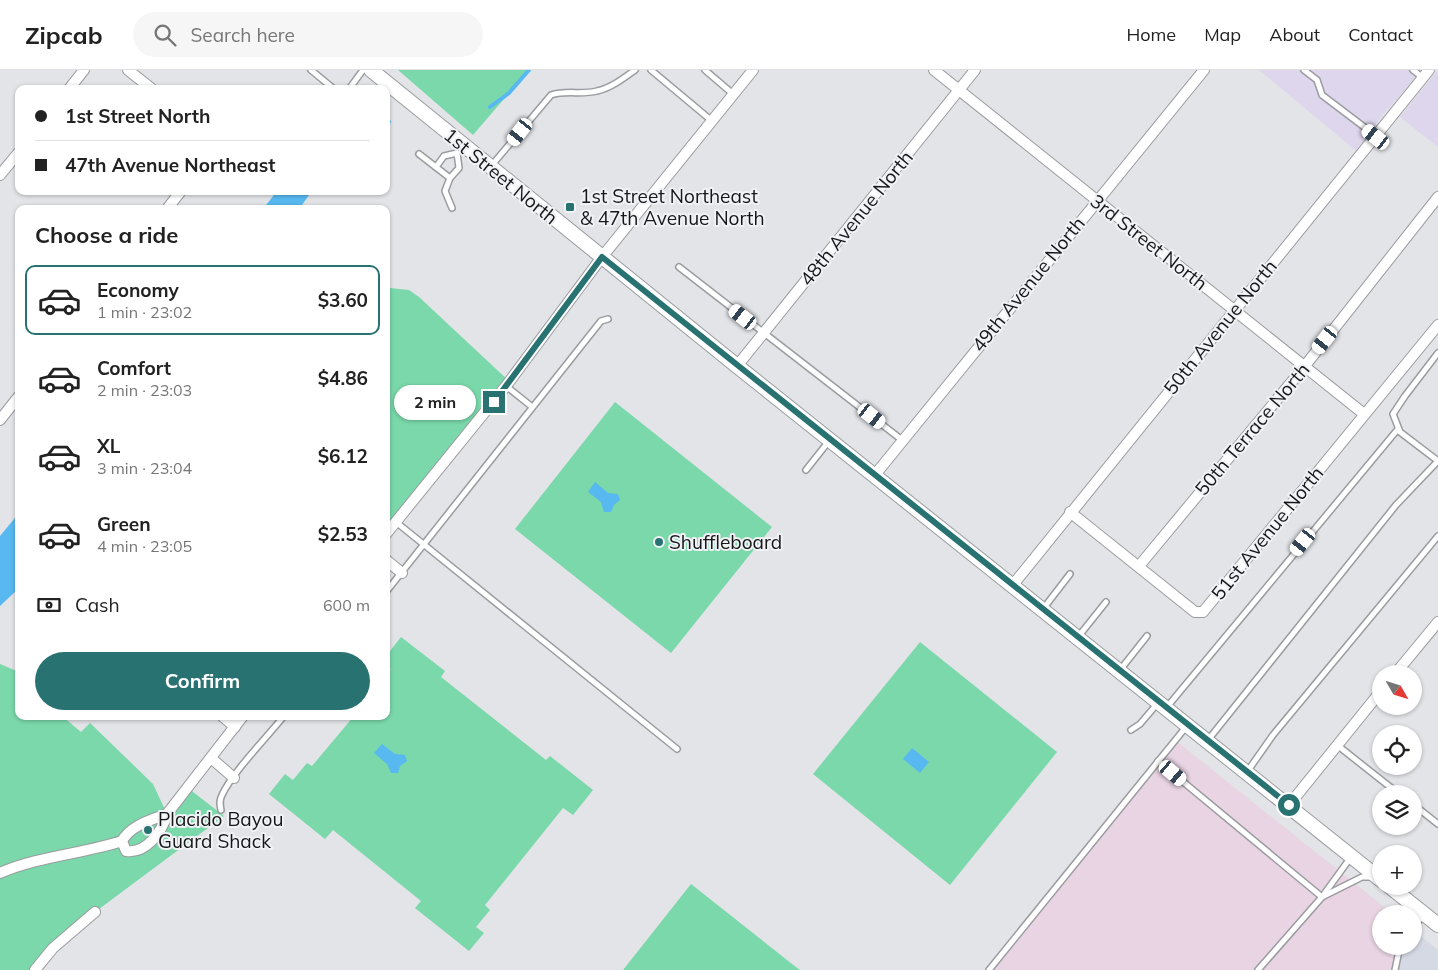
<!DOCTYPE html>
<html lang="en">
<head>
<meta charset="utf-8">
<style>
  body { margin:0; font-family:Mulish,sans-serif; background:#f6f6f6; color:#222; height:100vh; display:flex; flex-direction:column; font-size:19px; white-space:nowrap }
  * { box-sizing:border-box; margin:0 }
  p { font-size:16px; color:#767676 }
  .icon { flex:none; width:28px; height:28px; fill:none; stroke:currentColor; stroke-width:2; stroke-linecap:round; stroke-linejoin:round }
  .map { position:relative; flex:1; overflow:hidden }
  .drawer { position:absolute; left:15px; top:135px; width:375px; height:515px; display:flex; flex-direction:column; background:#fff; border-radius:10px; box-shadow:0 1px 4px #0004 }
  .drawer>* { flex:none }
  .banner { position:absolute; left:15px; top:15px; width:375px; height:110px; border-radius:10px; box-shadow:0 1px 4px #0004; display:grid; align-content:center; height:110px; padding:0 20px; background:#fff }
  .needle { width:32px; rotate:129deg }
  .controls { position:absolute; left:1372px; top:595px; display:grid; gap:10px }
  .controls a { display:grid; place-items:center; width:50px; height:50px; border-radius:50%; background:#fff; box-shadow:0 1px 4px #0004; font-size:25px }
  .end { position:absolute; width:22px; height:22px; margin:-11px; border:6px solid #287372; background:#fff; box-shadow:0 0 0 2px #fff }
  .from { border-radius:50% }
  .bubble { position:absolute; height:35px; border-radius:18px; background:#fff; box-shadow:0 1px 4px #0004; font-size:16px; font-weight:700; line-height:35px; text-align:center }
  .car { position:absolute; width:15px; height:30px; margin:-15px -8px; border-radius:6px; box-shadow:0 0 4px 1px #0007; background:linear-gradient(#fff 24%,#345 0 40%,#fff 0 76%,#345 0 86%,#fff 0) }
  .banner b { display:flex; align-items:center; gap:18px; height:48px; font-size:19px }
  .banner b+b { border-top:1px solid #e0e0e0 }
  .banner i { width:12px; height:12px; background:#222 }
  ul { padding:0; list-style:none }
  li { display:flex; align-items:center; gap:15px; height:70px; margin:0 10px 8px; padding:0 10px; border:2px solid transparent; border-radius:10px }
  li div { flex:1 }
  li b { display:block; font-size:19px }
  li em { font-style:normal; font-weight:700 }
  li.current { border-color:#287372 }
  li>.icon { width:45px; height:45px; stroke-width:1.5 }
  h2 { padding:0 20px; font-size:22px; line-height:60px }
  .pay { display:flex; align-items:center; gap:12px; height:55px; padding:0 20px; font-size:19px }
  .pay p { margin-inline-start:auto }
  .primary-button { display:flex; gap:10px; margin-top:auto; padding:10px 20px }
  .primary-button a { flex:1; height:58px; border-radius:30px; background:#287372; color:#fff; font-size:20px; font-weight:700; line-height:58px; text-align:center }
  header { display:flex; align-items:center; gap:30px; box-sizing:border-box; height:70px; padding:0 25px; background:#fff; border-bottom:1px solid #e0e0e0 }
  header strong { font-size:24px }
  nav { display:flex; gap:28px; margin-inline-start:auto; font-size:18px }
  .search { width:350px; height:45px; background:#f6f6f6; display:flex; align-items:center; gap:12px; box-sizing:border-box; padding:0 18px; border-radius:28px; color:#767676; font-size:19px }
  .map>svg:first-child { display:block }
  .commercial { fill:#ded6ec }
  .built { fill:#d4d9e4 }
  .education { fill:#e8d4e2 }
  .green { fill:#7ad8aa }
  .water { fill:#57b9f0 }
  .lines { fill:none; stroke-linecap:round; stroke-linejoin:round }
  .stream { stroke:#57b9f0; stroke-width:4 }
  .lane-casing { stroke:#9a9c9f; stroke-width:8 }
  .street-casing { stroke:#9a9c9f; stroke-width:12 }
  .secondary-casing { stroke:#9a9c9f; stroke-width:16 }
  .lane { stroke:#fff; stroke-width:5 }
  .street { stroke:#fff; stroke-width:10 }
  .secondary { stroke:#fff; stroke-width:14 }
  .route { stroke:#287372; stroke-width:6 }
  .poi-dot { fill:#287372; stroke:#f0f2f6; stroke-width:2 }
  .labels { text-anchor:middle; stroke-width:4; stroke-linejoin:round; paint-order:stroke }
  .street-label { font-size:19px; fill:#161718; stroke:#f0f2f6 }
  .poi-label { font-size:19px; fill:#161718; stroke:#f0f2f6; text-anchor:start }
</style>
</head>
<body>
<header>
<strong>Zipcab</strong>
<div class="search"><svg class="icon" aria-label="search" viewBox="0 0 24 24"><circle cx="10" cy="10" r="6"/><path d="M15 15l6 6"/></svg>Search here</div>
<nav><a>Home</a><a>Map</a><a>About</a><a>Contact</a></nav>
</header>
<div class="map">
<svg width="1438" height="900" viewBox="0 0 1438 900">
  <rect width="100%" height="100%" fill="#e3e4e8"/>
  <!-- commercial -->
  <g class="commercial">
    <polygon points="1259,0 1421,0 1389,38 1388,38 1356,81"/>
    <polygon points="1438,0 1438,77 1400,47"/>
  </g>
  <!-- built -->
  <polygon class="built" points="1418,864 1438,880 1438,900 1390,900 1409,876 1414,876 1414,870"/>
  <!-- education -->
  <polygon class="education" points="1175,670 1393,844 1381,844 1381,876 1409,876 1390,900 989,900"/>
  <!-- green -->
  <g class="green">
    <polygon points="398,0 529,0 473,65"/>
    <polygon points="390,218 409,220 419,227 510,312 386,464 386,220"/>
    <polygon points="615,332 772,457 671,583 515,459"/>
    <polygon points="401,567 445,601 441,607 546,690 550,686 593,720 573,745 563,738 485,835 490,840 476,857 484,863 469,881 415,838 421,831 333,760 325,769 269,724 285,704 293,710 307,693 312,696 354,646 386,646 386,605 391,599 386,596 386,586"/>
    <polygon points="920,572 1057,682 950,815 813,704"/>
    <polygon points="0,594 19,602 19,646 62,646 81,662 90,653 153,714 167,744 188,718 224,746 95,842 35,900 0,900"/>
    <polygon points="691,814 792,894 800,900 623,900"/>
  </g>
  <!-- water -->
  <g class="water">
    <polygon points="277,121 312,121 299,139 263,139"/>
    <polygon points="595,412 608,423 618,424 620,430 614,435 611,442 604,442 601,432 588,422"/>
    <polygon points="19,443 19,510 17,520 0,536 0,466"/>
    <polygon points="382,674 395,684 405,685 407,691 400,696 398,703 391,703 387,694 374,683"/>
    <polygon points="912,678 929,692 920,703 903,689"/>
  </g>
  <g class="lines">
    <!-- stream -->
    <g class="stream">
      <polyline points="490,37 509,23 529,0"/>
      <polyline points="386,50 389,52"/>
    </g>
    <!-- lane casing -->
    <g class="lane-casing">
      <g id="lane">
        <polyline points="311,0 334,19"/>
        <polyline points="651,0 712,51"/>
        <polyline points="705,0 733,24"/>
        <polyline points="1304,0 1317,10 1322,25 1376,66"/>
        <polyline points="1413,0 1423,8"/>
        <polyline points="349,19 363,0"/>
        <polyline points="419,84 450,108"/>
        <path d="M492,95l59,-70c14,-5 31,0 46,-4 14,-3 27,-13 38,-21"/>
        <polyline points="436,97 444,86 457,83 459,98 450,108 445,121 452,138"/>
        <polyline points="679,197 902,370"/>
        <polyline points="1438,283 1405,326 1393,344 1400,362 1438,391"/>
        <polyline points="506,316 531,336"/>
        <polyline points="806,400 829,371"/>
        <polyline points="396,452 677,679"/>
        <polyline points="386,522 601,251 608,249"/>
        <polyline points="1043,539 1070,504"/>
        <polyline points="1078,567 1106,532"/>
        <polyline points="1120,600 1147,566"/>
        <polyline points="1167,637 1398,359"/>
        <polyline points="1131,660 1140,654 1157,634"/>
        <polyline points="1208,670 1396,435 1438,391"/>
        <polyline points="1337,675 1399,724"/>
        <polyline points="1158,691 1322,827 1362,807 1370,807"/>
        <polyline points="1247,702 1273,665 1438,466"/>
        <polyline points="1414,735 1438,754"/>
        <path d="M221,740c-1,-5 -2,-9 1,-15 10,-22 45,-58 62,-79"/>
        <polyline points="1414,857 1424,844"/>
        <polyline points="989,900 1186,657"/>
        <polyline points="1258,900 1322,827 1351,787"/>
        <polyline points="1395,900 1400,876"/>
      </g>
    </g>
    <!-- street casing -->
    <g class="street-casing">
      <g id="street">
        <polyline points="128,0 152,19"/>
        <polyline points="934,0 1364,344"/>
        <polyline points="69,19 84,0"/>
        <polyline points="0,105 19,82"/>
        <polyline points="167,139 181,121"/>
        <polyline points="737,296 975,0"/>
        <polyline points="0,350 19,326"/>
        <polyline points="874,406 1204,0"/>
        <polyline points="1070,442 1195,542 1203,542 1438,255"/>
        <polyline points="386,464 506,316 602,187 753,0"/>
        <polyline points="386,490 402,503"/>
        <polyline points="1139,496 1304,297 1438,127"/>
        <polyline points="1012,516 1429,0"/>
        <polyline points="1395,604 1438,552"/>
        <polyline points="222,646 235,657"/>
        <polyline points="211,688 234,708"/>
        <polyline points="1289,735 1381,621"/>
        <path d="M167,744c-16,6 -36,11 -45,27l4,10c20,3 36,-19 41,-37l76,-98"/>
        <path d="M0,803c39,-17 82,-19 122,-32"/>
        <polyline points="35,900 53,878 95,842"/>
      </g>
    </g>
    <!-- secondary casing -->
    <g class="secondary-casing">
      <g id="secondary">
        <polyline points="371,0 737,296 1381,810"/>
        <polyline points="1389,816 1438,855"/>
      </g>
    </g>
    <!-- lane -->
    <use href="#lane" class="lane"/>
    <!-- street -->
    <use href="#street" class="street"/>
    <!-- secondary -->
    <use href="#secondary" class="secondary"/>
  </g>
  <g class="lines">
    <!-- route -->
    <polyline class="route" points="494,332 602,187 1289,735"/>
  </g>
  <!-- markers -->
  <g class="poi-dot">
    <rect x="565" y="132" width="10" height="10" rx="2.5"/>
    <circle cx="659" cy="472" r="5"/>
    <circle cx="148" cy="760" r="5"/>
  </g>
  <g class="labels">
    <!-- street labels -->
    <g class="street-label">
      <text transform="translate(501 106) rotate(39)" y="7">1st Street North</text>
      <text transform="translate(856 148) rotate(-51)" y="7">48th Avenue North</text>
      <text transform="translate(1149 172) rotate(38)" y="7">3rd Street North</text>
      <text transform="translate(1028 214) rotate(-51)" y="7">49th Avenue North</text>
      <text transform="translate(1220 257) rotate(-51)" y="7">50th Avenue North</text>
      <text transform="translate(1252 359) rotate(-50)" y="7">50th Terrace North</text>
      <text transform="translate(1267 463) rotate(-51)" y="7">51st Avenue North</text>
    </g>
    <!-- poi labels -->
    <g class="poi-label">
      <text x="580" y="133">1st Street Northeast<tspan x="580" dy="22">&amp; 47th Avenue North</tspan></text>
      <text x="669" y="479">Shuffleboard</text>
      <text x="158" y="756">Placido Bayou<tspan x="158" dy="22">Guard Shack</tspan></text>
    </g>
  </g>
</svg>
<div class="controls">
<a><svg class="needle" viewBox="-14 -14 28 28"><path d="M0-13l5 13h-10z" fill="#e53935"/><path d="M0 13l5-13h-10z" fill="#767676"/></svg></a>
<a><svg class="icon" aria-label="locate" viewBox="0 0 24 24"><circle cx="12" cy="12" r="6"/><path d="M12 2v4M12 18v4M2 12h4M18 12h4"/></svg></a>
<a><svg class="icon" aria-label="layers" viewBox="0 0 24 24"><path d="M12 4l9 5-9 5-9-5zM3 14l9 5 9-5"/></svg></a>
<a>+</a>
<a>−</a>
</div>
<i class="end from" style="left:1289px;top:735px"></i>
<i class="end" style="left:494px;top:332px"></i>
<div class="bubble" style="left:394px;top:315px;width:82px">2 min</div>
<i class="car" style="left:520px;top:62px;rotate:218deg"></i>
<i class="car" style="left:1376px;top:67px;rotate:308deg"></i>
<i class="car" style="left:743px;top:247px;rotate:308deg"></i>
<i class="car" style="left:1325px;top:270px;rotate:218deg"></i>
<i class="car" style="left:872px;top:346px;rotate:128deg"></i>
<i class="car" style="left:1303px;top:472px;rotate:219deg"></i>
<i class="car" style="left:1173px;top:703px;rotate:130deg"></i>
<div class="banner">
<b><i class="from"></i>1st Street North</b>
<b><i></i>47th Avenue Northeast</b>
</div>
<section class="drawer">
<h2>Choose a ride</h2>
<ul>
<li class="current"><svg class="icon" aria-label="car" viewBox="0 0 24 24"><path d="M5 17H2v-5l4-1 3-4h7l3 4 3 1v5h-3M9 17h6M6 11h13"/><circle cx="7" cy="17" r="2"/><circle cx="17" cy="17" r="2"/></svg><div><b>Economy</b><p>1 min · 23:02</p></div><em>$3.60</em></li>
<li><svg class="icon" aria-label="car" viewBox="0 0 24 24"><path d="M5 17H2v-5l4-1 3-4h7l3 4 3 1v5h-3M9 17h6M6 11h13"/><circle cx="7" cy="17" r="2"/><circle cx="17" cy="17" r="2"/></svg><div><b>Comfort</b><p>2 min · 23:03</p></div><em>$4.86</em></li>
<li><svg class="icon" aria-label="car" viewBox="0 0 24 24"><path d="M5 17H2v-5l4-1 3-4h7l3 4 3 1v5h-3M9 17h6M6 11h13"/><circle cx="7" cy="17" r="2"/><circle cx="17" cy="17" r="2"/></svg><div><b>XL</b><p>3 min · 23:04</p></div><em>$6.12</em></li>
<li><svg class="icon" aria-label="car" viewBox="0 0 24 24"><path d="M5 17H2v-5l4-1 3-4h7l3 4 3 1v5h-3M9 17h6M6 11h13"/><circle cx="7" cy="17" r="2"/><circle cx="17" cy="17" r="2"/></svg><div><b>Green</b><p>4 min · 23:05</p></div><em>$2.53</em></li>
</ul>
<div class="pay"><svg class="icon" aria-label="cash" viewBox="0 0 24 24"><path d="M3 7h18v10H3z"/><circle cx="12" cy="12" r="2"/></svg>Cash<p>600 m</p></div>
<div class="primary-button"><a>Confirm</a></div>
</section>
</div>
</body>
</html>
